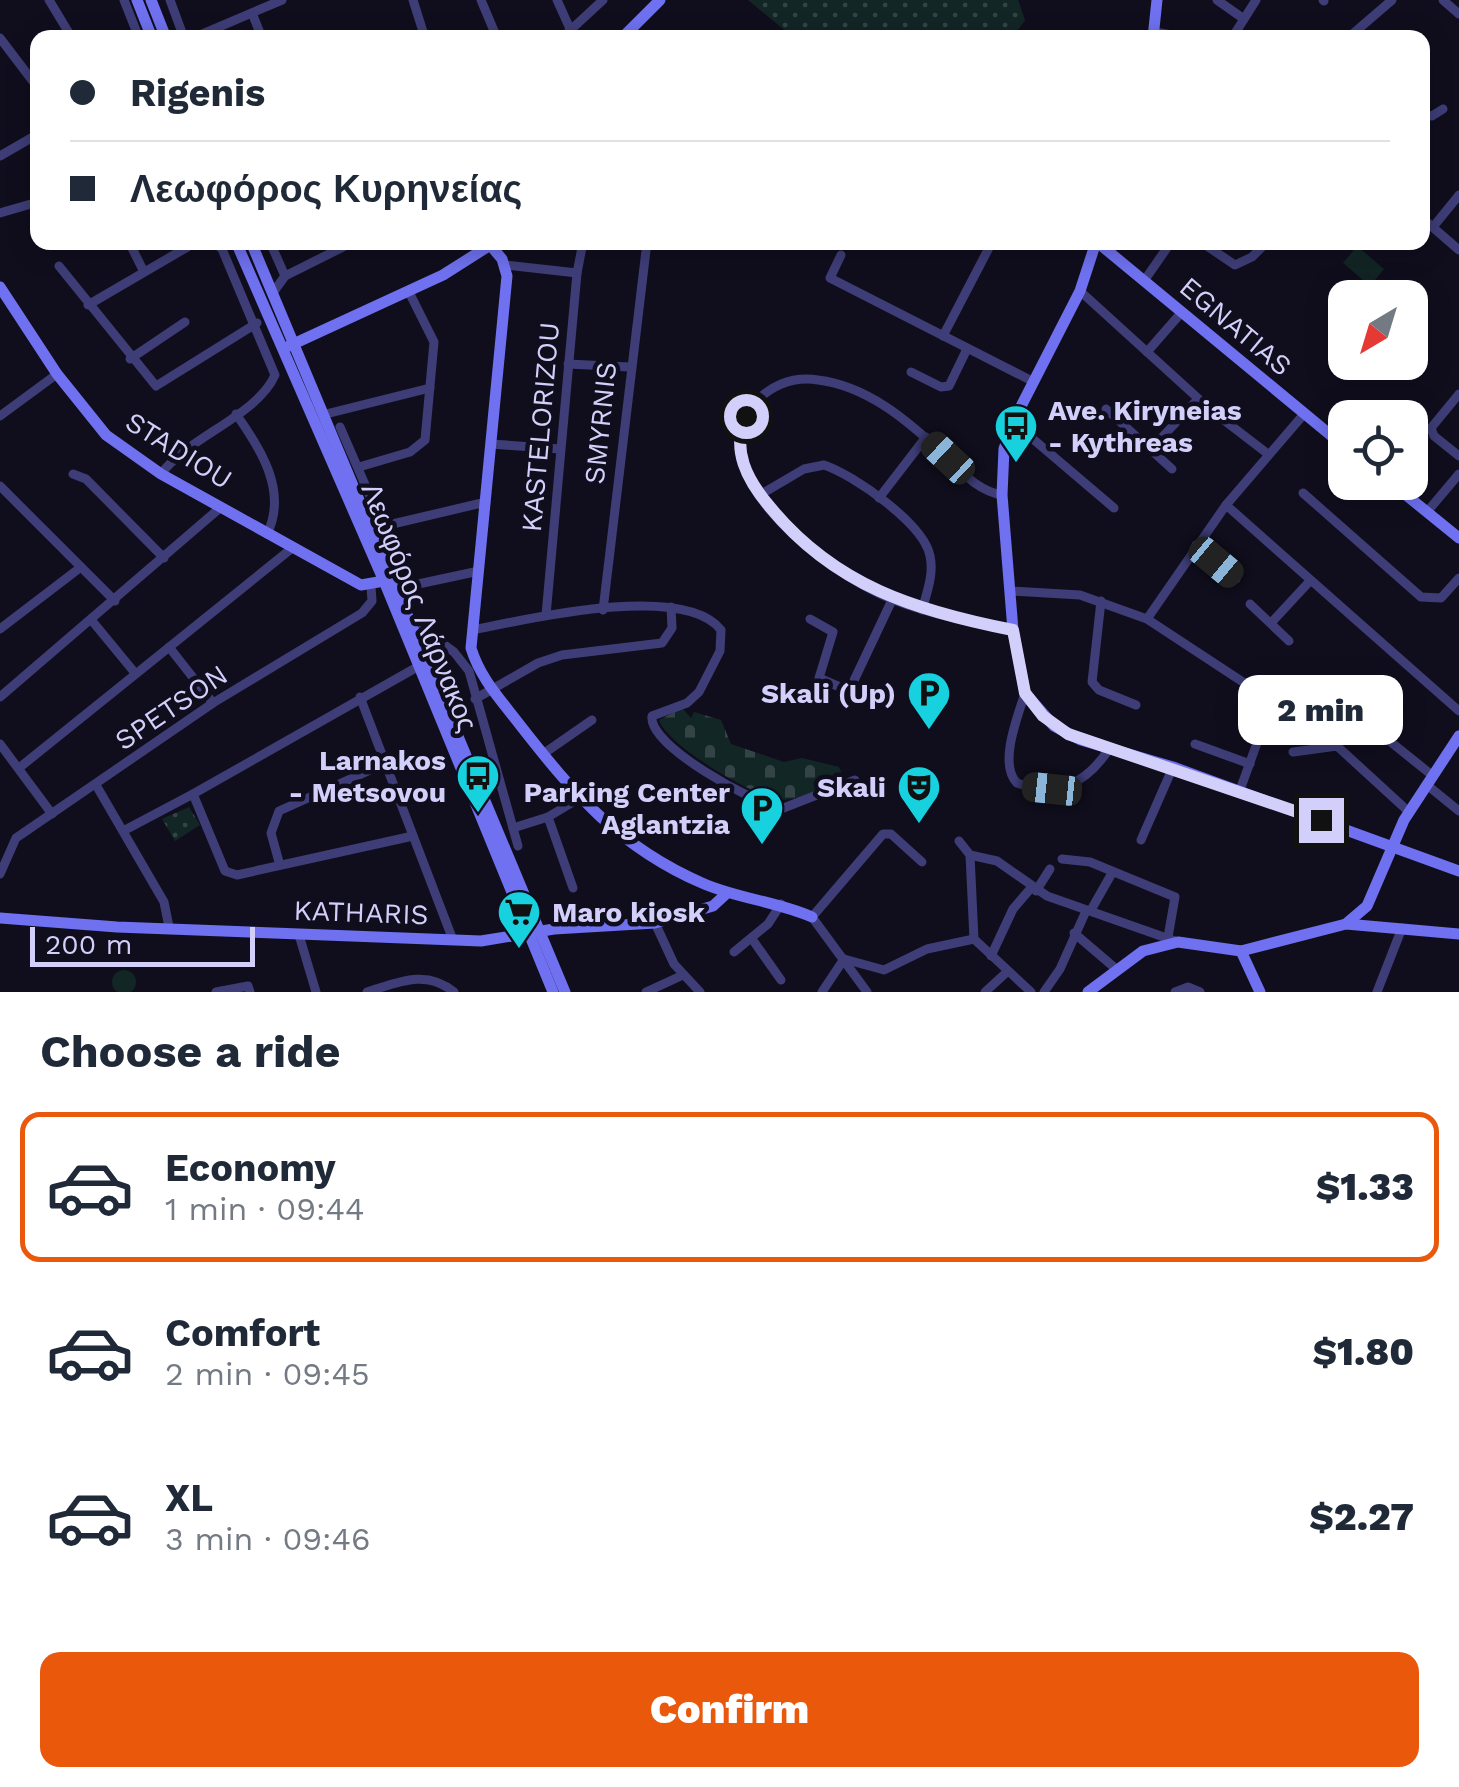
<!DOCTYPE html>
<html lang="en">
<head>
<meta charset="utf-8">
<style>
  body { margin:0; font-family:"Work Sans",sans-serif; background:#f2f2f3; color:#1f2937; height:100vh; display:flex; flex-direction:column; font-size:38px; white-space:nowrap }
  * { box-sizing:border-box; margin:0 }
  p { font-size:32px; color:#747a83 }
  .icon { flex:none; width:55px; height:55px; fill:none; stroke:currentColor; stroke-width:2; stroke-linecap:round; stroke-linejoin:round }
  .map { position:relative; height:992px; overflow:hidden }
  .side { display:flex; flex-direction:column; background:#fff; flex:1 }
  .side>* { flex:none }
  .banner { position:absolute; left:30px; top:30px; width:1400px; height:220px; border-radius:20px; box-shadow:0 5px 25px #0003; display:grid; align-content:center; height:220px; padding:0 40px; background:#fff }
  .needle { width:65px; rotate:218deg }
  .fabs { position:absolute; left:1328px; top:280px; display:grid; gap:20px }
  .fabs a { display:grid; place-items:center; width:100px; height:100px; border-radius:20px; background:#fff; box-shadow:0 5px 25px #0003; font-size:50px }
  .scale { position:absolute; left:30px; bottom:25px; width:225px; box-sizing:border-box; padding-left:10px; border:5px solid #d2cffa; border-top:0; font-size:28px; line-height:35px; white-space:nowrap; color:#d2cffa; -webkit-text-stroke:8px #100e1d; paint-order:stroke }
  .end { position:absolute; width:45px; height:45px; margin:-22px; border:12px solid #d2cffa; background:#111; box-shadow:0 0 0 5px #111 }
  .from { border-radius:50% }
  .bubble { position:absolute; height:70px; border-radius:20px; background:#fff; box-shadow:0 5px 25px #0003; font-size:32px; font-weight:800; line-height:70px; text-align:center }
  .car { position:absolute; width:30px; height:60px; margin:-30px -15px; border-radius:12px; box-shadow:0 0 8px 2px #0007; background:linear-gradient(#222 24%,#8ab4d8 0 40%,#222 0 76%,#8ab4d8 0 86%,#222 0) }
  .banner b { display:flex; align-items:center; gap:35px; height:95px; font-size:38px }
  .banner b+b { border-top:2px solid #e0e1e3 }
  .banner i { width:25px; height:25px; background:#1f2937 }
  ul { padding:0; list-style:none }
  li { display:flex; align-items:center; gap:30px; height:150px; margin:0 20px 15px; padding:0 20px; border:5px solid transparent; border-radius:20px }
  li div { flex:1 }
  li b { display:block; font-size:38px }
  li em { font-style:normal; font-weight:800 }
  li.current { border-color:#ea580c }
  li>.icon { width:90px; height:90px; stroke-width:1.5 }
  h2 { padding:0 40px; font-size:45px; line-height:120px }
  .button { display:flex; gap:20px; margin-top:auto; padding:20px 40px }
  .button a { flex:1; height:115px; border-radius:20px; background:#ea580c; color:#fff; font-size:40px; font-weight:800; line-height:115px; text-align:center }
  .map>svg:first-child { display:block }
  .cemetery { fill:url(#cemetery-stones) }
  .park { fill:url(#park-dots) }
  .pitch { fill:#122625 }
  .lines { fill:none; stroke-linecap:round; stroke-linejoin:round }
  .street { stroke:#3e3d77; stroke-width:9 }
  .secondary { stroke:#6f71f0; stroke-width:11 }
  .route { stroke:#d2cffa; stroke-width:12 }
  .labels { text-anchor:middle; stroke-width:9; stroke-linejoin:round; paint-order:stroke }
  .street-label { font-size:28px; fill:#d2cffa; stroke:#100e1d }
  .poi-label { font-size:28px; font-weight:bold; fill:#d2cffa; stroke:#100e1d; text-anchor:end }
</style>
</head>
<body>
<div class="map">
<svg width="1459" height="992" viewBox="0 0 1459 992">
  <defs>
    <pattern id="cemetery-stones" width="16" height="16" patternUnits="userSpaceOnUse" patternTransform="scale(2.5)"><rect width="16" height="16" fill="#122625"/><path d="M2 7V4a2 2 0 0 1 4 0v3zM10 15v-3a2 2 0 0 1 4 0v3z" fill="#344446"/></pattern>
    <pattern id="park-dots" width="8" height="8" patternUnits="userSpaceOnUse" patternTransform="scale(2.5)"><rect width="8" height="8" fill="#122625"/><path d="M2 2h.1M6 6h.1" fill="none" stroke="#344446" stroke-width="1.8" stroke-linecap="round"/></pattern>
  </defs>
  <rect width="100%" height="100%" fill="#100e1d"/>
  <!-- cemetery -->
  <path class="cemetery" d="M682,708l9,10 3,-6 27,8 10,24 53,18 18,-4 37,9 5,11c-18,9 -47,25 -68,21 -26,-5 -109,-54 -117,-79z"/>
  <!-- park -->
  <g class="park">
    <polygon points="748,0 1018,0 1025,20 1013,37 793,37"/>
    <polygon points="189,807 200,825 175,841 162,819"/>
  </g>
  <!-- pitch -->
  <g class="pitch">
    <polygon points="1357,246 1384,269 1370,286 1343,263"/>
    <circle cx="124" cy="982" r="12"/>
  </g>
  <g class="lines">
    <!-- street -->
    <g class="street">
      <polyline points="49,0 72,38"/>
      <polyline points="124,0 139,38"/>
      <polyline points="170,0 184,38"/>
      <polyline points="413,0 425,38"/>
      <polyline points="481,0 497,38"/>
      <polyline points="557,0 571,31"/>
      <polyline points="1217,0 1244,19"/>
      <polyline points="1323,0 1324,1"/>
      <polyline points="1443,0 1459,14"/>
      <polyline points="252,13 262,38"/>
      <polyline points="1155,32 1188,38"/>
      <polyline points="1270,37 1270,38"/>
      <polyline points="0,38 38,88"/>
      <polyline points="193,38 282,0"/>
      <polyline points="562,38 603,0"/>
      <polyline points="1232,38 1256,0"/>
      <polyline points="1348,38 1392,0"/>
      <polyline points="1422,50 1425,47"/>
      <polyline points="1422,114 1432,116 1443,109"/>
      <polyline points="0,156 38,134"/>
      <polyline points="0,213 38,202"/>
      <polyline points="1422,218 1459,250"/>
      <polyline points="1433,227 1459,195"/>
      <polyline points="129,242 143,270"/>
      <polyline points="270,242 285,276"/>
      <polyline points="1012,242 1022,244"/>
      <polyline points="1201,242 1235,265 1252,257 1267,242"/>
      <polyline points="841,255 830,278 1034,382"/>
      <polyline points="505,265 577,273"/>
      <polyline points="59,266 156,386 257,323"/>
      <polyline points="1144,281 1171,242"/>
      <polyline points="1080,291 1212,411 1268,454"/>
      <polyline points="272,294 285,276 353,242"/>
      <polyline points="88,305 196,242"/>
      <polyline points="943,336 992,242"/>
      <polyline points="1147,352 1181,313"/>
      <polyline points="130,359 185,322"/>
      <polyline points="568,364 629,367"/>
      <polyline points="911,372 941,387 949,386 967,349"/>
      <polyline points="1459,394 1431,428 1434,436 1459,456"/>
      <polyline points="1106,409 1172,469"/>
      <path d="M236,414c25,35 52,78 31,120"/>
      <polyline points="326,414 430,388"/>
      <polyline points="0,416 57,374"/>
      <polyline points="1013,422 1114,508"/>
      <polyline points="340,427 409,586 479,571"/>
      <polyline points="491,444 560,449"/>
      <polyline points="1150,450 1198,399"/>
      <polyline points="359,467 410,452 425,440 434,342 409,292"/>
      <polyline points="73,474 86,479 164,558"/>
      <path d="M161,474c27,-37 96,-58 114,-99l-53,-126 -8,-7"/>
      <polyline points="0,486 115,601"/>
      <polyline points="1303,493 1421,597 1441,598 1459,578"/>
      <path d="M760,495l44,-26 20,-4c30,10 100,59 106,91 4,18 -3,36 -8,54"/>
      <path d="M1002,495c-27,-5 -41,-25 -61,-43 -34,-32 -74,-66 -123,-72 -26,-4 -51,6 -67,28 -51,73 85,170 143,192 39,15 79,22 119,30"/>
      <polyline points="879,498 926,437"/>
      <polyline points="1226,505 1459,711"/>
      <polyline points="1427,512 1459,474"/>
      <polyline points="384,526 486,502"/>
      <polyline points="1196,545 1236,579"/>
      <polyline points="1010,591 1080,595 1147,619 1255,690 1266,718 1240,790"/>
      <polyline points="1101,601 1092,682 1099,690 1136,705"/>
      <polyline points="1250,604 1289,641"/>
      <polyline points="603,610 647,242"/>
      <polyline points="546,615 577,273 583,242"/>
      <polyline points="810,619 833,632 819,678 849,691 892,600"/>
      <polyline points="1147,619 1226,505 1304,414"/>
      <polyline points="410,620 454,652 469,671 518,846"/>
      <polyline points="93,622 135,673"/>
      <polyline points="1271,623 1309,582"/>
      <polyline points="0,629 81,567"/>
      <path d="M473,630c54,-11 211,-48 248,0l-1,21 -21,41 -12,11 -35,13c-4,30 102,87 129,93l74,-29"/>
      <polyline points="169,647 213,703"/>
      <path d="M1025,693c-7,23 -27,71 -8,90 41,14 69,1 92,-34"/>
      <polyline points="0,697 221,507"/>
      <polyline points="360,697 453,940"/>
      <polyline points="475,699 538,663 562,655 662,643 672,628 671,607"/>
      <polyline points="1266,718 1287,718 1306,696"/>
      <polyline points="1392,743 1433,776"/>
      <polyline points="0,744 52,814"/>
      <polyline points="1195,744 1250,764"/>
      <polyline points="1293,752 1337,746 1409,812"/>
      <polyline points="543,754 592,720"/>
      <polyline points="19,768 291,549"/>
      <polyline points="96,785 164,902 169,927"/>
      <polyline points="1427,785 1459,811"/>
      <polyline points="193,794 419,666"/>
      <polyline points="548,817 573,888"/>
      <polyline points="513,828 548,817 578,799"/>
      <polyline points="125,830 193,794 225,871 237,875 413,836"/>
      <polyline points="1141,840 1173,767"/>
      <polyline points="959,841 970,855 974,939"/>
      <polyline points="970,855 997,861 1047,896 1178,942"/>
      <polyline points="1062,859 1090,862 1175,897 1168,937"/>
      <polyline points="279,862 271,833 279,811 386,763"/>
      <polyline points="0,874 16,838 213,703 362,613 372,601 371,587"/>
      <polyline points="1036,891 1050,869"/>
      <polyline points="1091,910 1112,873"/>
      <polyline points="655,923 674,964 700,992"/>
      <polyline points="1074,933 1115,968"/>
      <polyline points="299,935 316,992"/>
      <polyline points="752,939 781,980"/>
      <polyline points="974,939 1031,992"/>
      <polyline points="734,952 768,924 781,904"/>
      <polyline points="991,956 1013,909 1031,888"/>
      <polyline points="844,959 884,970 927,949 974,939"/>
      <polyline points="216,992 248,986 250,992"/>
      <path d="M367,992c32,-10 59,-23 87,0"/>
      <polyline points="646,992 683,975"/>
      <polyline points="822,992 844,959"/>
      <polyline points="867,992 812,917 883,834 891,834 922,862"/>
      <polyline points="985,992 1008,971"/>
      <polyline points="1044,992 1060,969 1086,911"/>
      <polyline points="1175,992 1188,987 1200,992"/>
      <polyline points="1377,992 1402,928"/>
    </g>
    <!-- secondary -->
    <g class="secondary">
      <polyline points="137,0 152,38"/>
      <polyline points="151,0 166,38"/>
      <polyline points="622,38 660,0"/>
      <polyline points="1153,38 1157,0"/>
      <polyline points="236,242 384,581 553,992"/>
      <polyline points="251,242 565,992"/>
      <polyline points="1096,242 1080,291 1013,422 1004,449 1002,495 1013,630 1025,693 1054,726 1081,740 1173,767 1459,871"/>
      <polyline points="1097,242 1345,447"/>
      <path d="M491,246l11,13 5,17 -36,372c9,30 30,52 49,77 54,69 99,122 182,158 36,16 74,18 110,34"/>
      <polyline points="0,287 57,374 106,435 161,474 361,585 384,581"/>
      <polyline points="289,346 443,275 495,242"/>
      <polyline points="1390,482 1459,538"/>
      <polyline points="0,918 117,927 481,941 554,929 655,923 713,906 726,894"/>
      <polyline points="1347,923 1367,906 1404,820 1459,736"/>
      <polyline points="1241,951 1260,992"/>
      <polyline points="1088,992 1143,951 1178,942 1241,951 1346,924 1459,934"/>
    </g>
  </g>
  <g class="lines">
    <!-- route -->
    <path class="route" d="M746,416c-15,34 1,64 24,91 65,79 146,104 243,123l12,63 18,23 25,18 253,86"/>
  </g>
  <!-- icons -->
  <defs>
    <g id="bus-pin" transform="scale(2.25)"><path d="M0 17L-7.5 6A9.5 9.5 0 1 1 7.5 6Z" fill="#17d1de" stroke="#100e1d"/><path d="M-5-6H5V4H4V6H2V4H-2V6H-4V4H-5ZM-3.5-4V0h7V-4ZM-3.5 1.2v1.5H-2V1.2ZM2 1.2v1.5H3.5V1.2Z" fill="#111"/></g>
    <g id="parking-pin" transform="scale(2.25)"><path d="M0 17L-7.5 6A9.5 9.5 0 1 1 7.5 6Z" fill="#17d1de" stroke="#100e1d"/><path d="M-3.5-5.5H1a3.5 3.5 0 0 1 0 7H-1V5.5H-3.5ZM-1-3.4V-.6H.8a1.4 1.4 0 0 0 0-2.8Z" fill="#111"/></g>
    <g id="theatre-pin" transform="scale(2.25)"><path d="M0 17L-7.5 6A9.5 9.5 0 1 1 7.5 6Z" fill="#17d1de" stroke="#100e1d"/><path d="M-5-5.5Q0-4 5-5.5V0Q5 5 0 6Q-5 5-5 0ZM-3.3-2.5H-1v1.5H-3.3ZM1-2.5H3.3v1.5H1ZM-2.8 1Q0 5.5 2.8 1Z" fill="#111"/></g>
    <g id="supermarket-pin" transform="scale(2.25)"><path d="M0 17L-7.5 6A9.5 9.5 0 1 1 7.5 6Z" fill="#17d1de" stroke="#100e1d"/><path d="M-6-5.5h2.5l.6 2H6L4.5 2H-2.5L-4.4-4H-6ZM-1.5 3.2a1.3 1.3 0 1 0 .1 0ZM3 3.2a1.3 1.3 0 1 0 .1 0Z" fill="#111"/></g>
  </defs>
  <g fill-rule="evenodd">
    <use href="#bus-pin" x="1016" y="426"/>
    <use href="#parking-pin" x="929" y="693"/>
    <use href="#bus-pin" x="478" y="776"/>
    <use href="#theatre-pin" x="919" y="787"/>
    <use href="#parking-pin" x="762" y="808"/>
    <use href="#supermarket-pin" x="519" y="912"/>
  </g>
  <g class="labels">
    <!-- street labels -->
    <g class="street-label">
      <text transform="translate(1236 326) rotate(40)" y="10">EGNATIAS</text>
      <text transform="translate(600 423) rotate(-84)" y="10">SMYRNIS</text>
      <text transform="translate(540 427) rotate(-85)" y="10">KASTELORIZOU</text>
      <text transform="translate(179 450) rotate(32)" y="10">STADIOU</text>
      <text transform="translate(420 607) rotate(68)" y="10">Λεωφόρος Λάρνακος</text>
      <text transform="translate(171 707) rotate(-34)" y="10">SPETSON</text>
      <text transform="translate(361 912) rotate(2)" y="10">KATHARIS</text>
    </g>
    <!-- poi labels -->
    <g class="poi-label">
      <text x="1048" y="420" text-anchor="start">Ave. Kiryneias<tspan x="1048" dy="32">- Kythreas</tspan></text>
      <text x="896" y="703">Skali (Up)</text>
      <text x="446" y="770">Larnakos<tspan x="446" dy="32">- Metsovou</tspan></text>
      <text x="886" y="797">Skali</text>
      <text x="730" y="802">Parking Center<tspan x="730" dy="32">Aglantzia</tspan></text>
      <text x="552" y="922" text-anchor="start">Maro kiosk</text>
    </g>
  </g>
</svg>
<div class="fabs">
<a><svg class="needle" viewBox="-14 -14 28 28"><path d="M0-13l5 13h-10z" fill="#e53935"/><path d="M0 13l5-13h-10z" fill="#747a83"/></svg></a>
<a><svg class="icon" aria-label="locate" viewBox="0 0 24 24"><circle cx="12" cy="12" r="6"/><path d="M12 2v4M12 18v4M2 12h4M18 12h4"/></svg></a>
</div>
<div class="scale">200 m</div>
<i class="end from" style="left:746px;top:416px"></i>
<i class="end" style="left:1321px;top:820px"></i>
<div class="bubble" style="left:1238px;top:675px;width:165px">2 min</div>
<i class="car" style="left:948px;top:458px;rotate:313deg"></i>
<i class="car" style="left:1216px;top:562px;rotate:130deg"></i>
<i class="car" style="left:1052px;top:789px;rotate:276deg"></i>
<div class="banner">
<b><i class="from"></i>Rigenis</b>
<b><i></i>Λεωφόρος Κυρηνείας</b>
</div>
</div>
<section class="side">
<h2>Choose a ride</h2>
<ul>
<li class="current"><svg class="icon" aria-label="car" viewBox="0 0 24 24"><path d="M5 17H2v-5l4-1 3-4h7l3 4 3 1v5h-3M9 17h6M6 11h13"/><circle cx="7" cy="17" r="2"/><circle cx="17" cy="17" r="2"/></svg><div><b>Economy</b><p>1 min · 09:44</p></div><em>$1.33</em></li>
<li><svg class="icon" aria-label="car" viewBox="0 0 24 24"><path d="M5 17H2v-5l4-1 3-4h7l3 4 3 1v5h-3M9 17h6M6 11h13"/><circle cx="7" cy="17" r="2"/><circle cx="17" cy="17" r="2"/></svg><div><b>Comfort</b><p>2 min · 09:45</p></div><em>$1.80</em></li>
<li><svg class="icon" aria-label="car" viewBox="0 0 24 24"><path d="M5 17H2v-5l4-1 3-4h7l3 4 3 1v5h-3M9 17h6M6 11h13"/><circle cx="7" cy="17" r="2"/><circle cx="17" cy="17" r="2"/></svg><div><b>XL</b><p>3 min · 09:46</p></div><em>$2.27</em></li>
</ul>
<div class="button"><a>Confirm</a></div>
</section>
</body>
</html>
